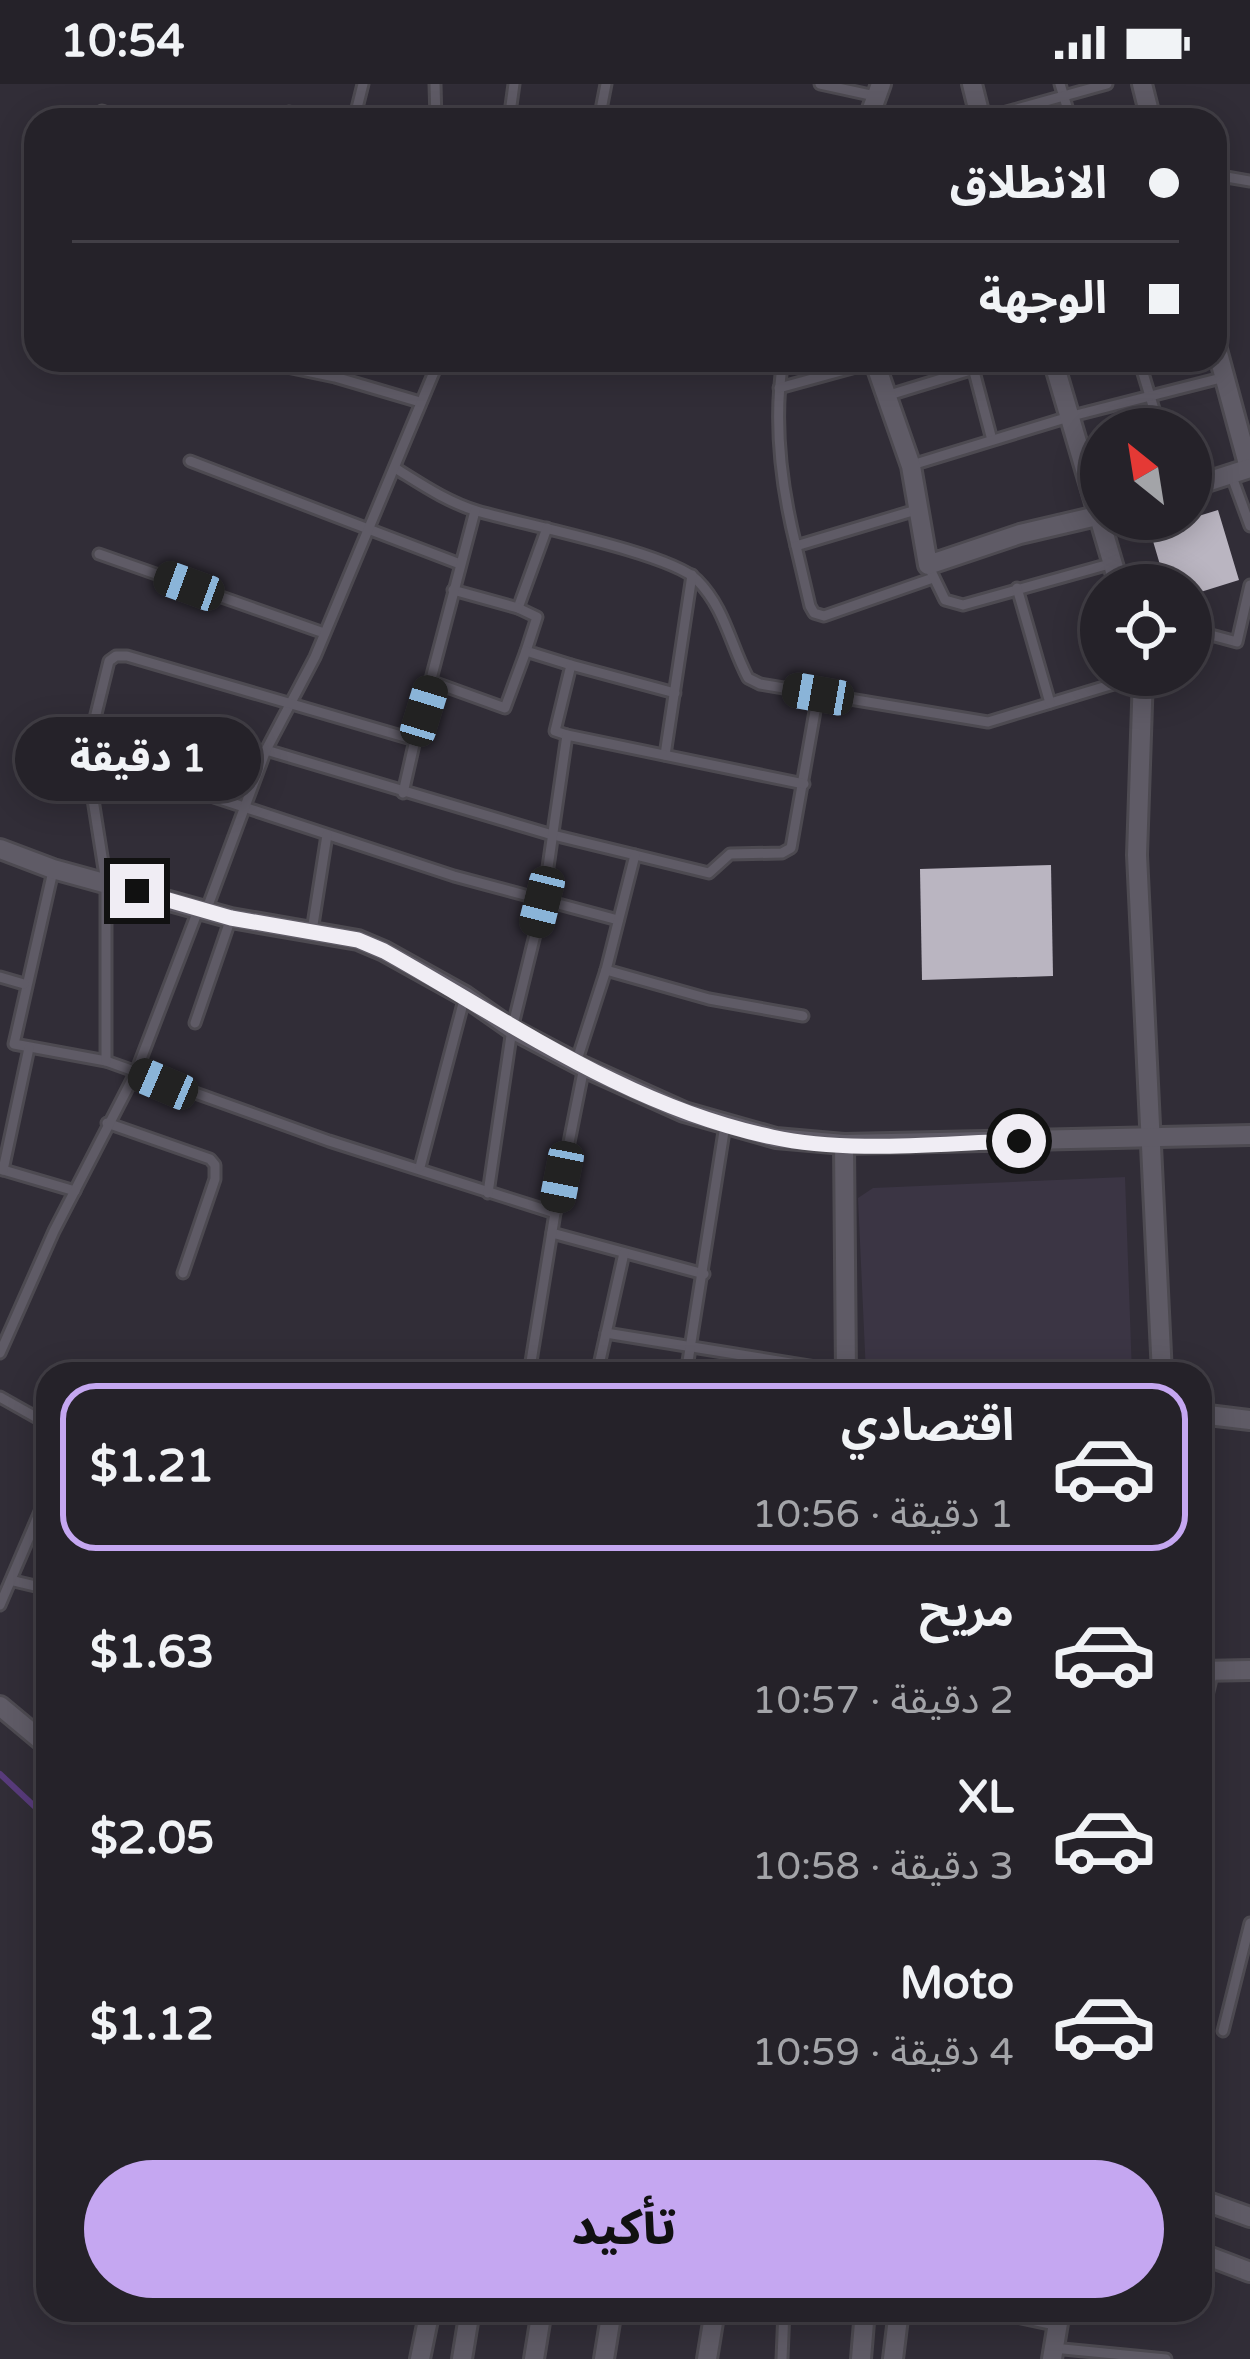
<!DOCTYPE html>
<html lang="ar">
<head>
<meta charset="utf-8">
<style>
  body { margin:0; font-family:"Varela Round","Noto Sans Arabic",sans-serif; background:#2d2a31; color:#f1f3f6; direction:rtl; height:100vh; display:flex; flex-direction:column; font-size:45px; white-space:nowrap }
  * { box-sizing:border-box; margin:0 }
  p { font-size:39px; color:#a3a4a8 }
  .icon { flex:none; width:66px; height:66px; fill:none; stroke:currentColor; stroke-width:2; stroke-linecap:round; stroke-linejoin:round }
  .map { position:relative; flex:1; overflow:hidden; direction:ltr }
  .sheet { position:absolute; left:36px; top:1278px; width:1176px; height:960px; display:flex; flex-direction:column; background:#252229; border-radius:36px; box-shadow:0 6px 30px #0003,0 0 0 3px #423f46; direction:rtl }
  .sheet>* { flex:none }
  .top-card { position:absolute; left:24px; top:24px; width:1203px; height:264px; border-radius:36px; box-shadow:0 6px 30px #0003,0 0 0 3px #423f46; direction:rtl; display:grid; align-content:center; height:264px; padding:0 48px; background:#252229 }
  .needle { width:78px; rotate:330deg }
  .tools { position:absolute; left:1080px; top:324px; display:grid; gap:24px }
  .tools a { display:grid; place-items:center; width:132px; height:132px; border-radius:50%; background:#252229; box-shadow:0 6px 30px #0003,0 0 0 3px #423f46; font-size:60px }
  .end { position:absolute; width:54px; height:54px; margin:-27px; border:15px solid #f0edf4; background:#111; box-shadow:0 0 0 6px #111 }
  .from { border-radius:50% }
  .bubble { position:absolute; height:84px; border-radius:42px; background:#252229; box-shadow:0 6px 30px #0003,0 0 0 3px #423f46; font-size:39px; font-weight:800; line-height:84px; text-align:center; direction:rtl }
  .car { position:absolute; width:36px; height:72px; margin:-36px -18px; border-radius:15px; box-shadow:0 0 9px 3px #0007; background:linear-gradient(#222 24%,#8ab4d8 0 40%,#222 0 76%,#8ab4d8 0 86%,#222 0) }
  .top-card b { display:flex; align-items:center; gap:42px; height:114px; font-size:45px }
  .top-card b+b { border-top:3px solid #423f46 }
  .top-card i { width:30px; height:30px; background:#f1f3f6 }
  ul { padding:21px 0 0; list-style:none }
  li { display:flex; align-items:center; gap:36px; height:168px; margin:0 24px 18px; padding:0 24px; border:6px solid transparent; border-radius:36px }
  li div { flex:1 }
  li b { display:block; font-size:45px }
  li em { font-style:normal; font-weight:800 }
  li.current { border-color:#c5a7f1 }
  li>.icon { width:108px; height:108px; stroke-width:1.5 }
  .cta { display:flex; gap:24px; margin-top:auto; padding:24px 48px }
  .cta a { flex:1; height:138px; border-radius:72px; background:#c5a7f1; color:#111; font-size:48px; font-weight:800; line-height:138px; text-align:center }
  .status { display:flex; justify-content:space-between; align-items:center; height:84px; padding:0 60px; background:#252229; direction:ltr }
  .status svg { height:33px; fill:currentColor }
  .map>svg:first-child { display:block }
  .built { fill:#3b3544 }
  .lines { fill:none; stroke-linecap:round; stroke-linejoin:round }
  .stream { stroke:#583b7b; stroke-width:6 }
  .building { fill:#bab5c1 }
  .lane-casing { stroke:#4d4a51; stroke-width:15 }
  .street-casing { stroke:#4d4a51; stroke-width:24 }
  .lane { stroke:#5f5b66; stroke-width:9 }
  .street { stroke:#5f5b66; stroke-width:18 }
  .route { stroke:#f0edf4; stroke-width:15 }
</style>
</head>
<body>
<div class="status"><b>10:54</b><svg viewBox="0 0 49 12"><path d="M0 12V9h3v3zM5 12V6h3v6zM10 12V3h3v9zM15 12V0h3v12zM26 1h20v11H26zM47 4h2v5h-2z"/></svg></div>
<div class="map">
<svg width="1250" height="2275" viewBox="0 0 1250 2275">
  <rect width="100%" height="100%" fill="#312d37"/>
  <!-- built -->
  <polygon class="built" points="1125,1093 1132,1290 866,1290 858,1114 873,1104"/>
  <g class="lines">
    <!-- stream -->
    <polyline class="stream" points="0,1690 48,1735"/>
  </g>
  <!-- building -->
  <g class="building">
    <polygon points="1218,426 1239,496 1191,511 1191,501 1166,501 1150,447"/>
    <polygon points="1051,781 1053,892 922,896 920,785"/>
  </g>
  <g class="lines">
    <!-- lane casing -->
    <g class="lane-casing">
      <g id="lane">
        <polyline points="435,0 436,36"/>
        <polyline points="820,0 875,12"/>
        <polyline points="1060,0 1071,36"/>
        <polyline points="102,27 124,36"/>
        <polyline points="981,35 1107,0"/>
        <polyline points="280,36 289,28 322,36"/>
        <polyline points="354,36 363,0"/>
        <polyline points="509,36 514,0"/>
        <polyline points="599,36 606,0"/>
        <polyline points="1215,91 1250,97"/>
        <polyline points="253,276 335,293 420,318"/>
        <path d="M783,276c-10,62 -2,126 13,186l120,-36"/>
        <polyline points="971,276 992,356"/>
        <polyline points="1139,276 1160,345"/>
        <polyline points="779,304 874,278"/>
        <polyline points="886,312 1003,276"/>
        <polyline points="190,377 460,480"/>
        <polyline points="912,381 1072,332 1225,293"/>
        <path d="M395,384c26,16 52,34 82,43 44,13 193,42 220,69 28,28 33,64 51,98l12,6 228,38 152,-46"/>
        <polyline points="1231,390 1250,442"/>
        <polyline points="547,444 518,524 537,533 526,567 571,581"/>
        <polyline points="796,462 810,522 814,529 824,532 933,494"/>
        <polyline points="99,470 324,549"/>
        <polyline points="928,481 945,516 963,521 1113,479"/>
        <polyline points="1017,504 1050,619"/>
        <polyline points="453,506 518,524"/>
        <polyline points="1191,554 1211,551 1237,558 1250,501"/>
        <polyline points="433,598 505,624 526,567"/>
        <polyline points="567,651 555,647 571,581 675,609"/>
        <polyline points="415,656 475,427"/>
        <polyline points="266,666 549,750 709,789 730,770 782,769 791,764 818,610"/>
        <polyline points="86,671 454,792 618,836"/>
        <polyline points="665,671 692,491"/>
        <polyline points="53,787 14,960 106,977 329,1057 555,1129 584,983"/>
        <polyline points="206,827 266,666 315,573 439,276"/>
        <polyline points="312,847 327,751"/>
        <polyline points="606,886 709,915 803,932"/>
        <polyline points="0,893 24,900"/>
        <polyline points="195,939 231,834"/>
        <polyline points="106,977 106,798 86,671 109,577 116,572 127,572 415,656 403,709"/>
        <polyline points="576,979 606,886 635,771"/>
        <polyline points="107,1039 210,1075 215,1081 215,1095 183,1189"/>
        <polyline points="420,1083 465,912"/>
        <polyline points="0,1085 75,1107"/>
        <polyline points="3,1086 29,964"/>
        <polyline points="488,1109 512,945 543,818 567,651 804,700"/>
        <polyline points="552,1149 704,1190"/>
        <polyline points="606,1249 846,1288"/>
        <polyline points="0,1269 54,1147 136,988 199,824"/>
        <polyline points="529,1290 555,1129"/>
        <polyline points="597,1290 624,1169"/>
        <polyline points="686,1290 725,1041"/>
        <polyline points="0,1313 48,1340"/>
        <polyline points="14,1497 48,1505"/>
        <polyline points="0,1521 48,1409"/>
        <polyline points="1200,1640 1213,1587"/>
        <polyline points="1223,1947 1250,1839"/>
        <polyline points="1053,2264 1166,2275"/>
        <polyline points="782,2275 784,2226"/>
      </g>
    </g>
    <!-- street casing -->
    <g class="street-casing">
      <g id="street">
        <polyline points="972,0 981,36"/>
        <polyline points="1142,0 1151,36"/>
        <polyline points="868,36 881,0"/>
        <polyline points="1215,258 1249,384"/>
        <polyline points="874,276 911,382 928,481 1020,450 1101,431"/>
        <polyline points="1053,276 1119,501"/>
        <polyline points="1191,403 1250,384"/>
        <polyline points="1143,591 1137,771 1162,1290"/>
        <polyline points="0,765 53,785 231,834 358,856 384,867 465,912 512,945 584,983 684,1028 776,1054 844,1060 1250,1051"/>
        <polyline points="844,1060 846,1290"/>
        <polyline points="1200,1330 1250,1336"/>
        <polyline points="1200,1587 1250,1586"/>
        <polyline points="0,1622 48,1662"/>
        <polyline points="1200,2115 1250,2133"/>
        <polyline points="1200,2169 1250,2188"/>
        <polyline points="1006,2226 1057,2237"/>
        <polyline points="420,2275 430,2226"/>
        <polyline points="462,2275 470,2226"/>
        <polyline points="534,2275 542,2226"/>
        <polyline points="604,2275 612,2226"/>
        <polyline points="707,2275 715,2226"/>
        <polyline points="861,2275 865,2226"/>
        <polyline points="893,2275 899,2226"/>
        <polyline points="1052,2275 1060,2227"/>
      </g>
    </g>
    <!-- lane -->
    <use href="#lane" class="lane"/>
    <!-- street -->
    <use href="#street" class="street"/>
  </g>
  <g class="lines">
    <!-- route -->
    <path class="route" d="M137,807l94,27 127,22 26,11c125,70 244,156 388,186 78,17 167,6 247,4"/>
  </g>
</svg>
<div class="tools">
<a><svg class="needle" viewBox="-14 -14 28 28"><path d="M0-13l5 13h-10z" fill="#e53935"/><path d="M0 13l5-13h-10z" fill="#a3a4a8"/></svg></a>
<a><svg class="icon" aria-label="locate" viewBox="0 0 24 24"><circle cx="12" cy="12" r="6"/><path d="M12 2v4M12 18v4M2 12h4M18 12h4"/></svg></a>
</div>
<i class="end from" style="left:1019px;top:1057px"></i>
<i class="end" style="left:137px;top:807px"></i>
<div class="bubble" style="left:15px;top:633px;width:246px">1 دقيقة</div>
<i class="car" style="left:189px;top:502px;rotate:290deg"></i>
<i class="car" style="left:818px;top:610px;rotate:280deg"></i>
<i class="car" style="left:424px;top:627px;rotate:17deg"></i>
<i class="car" style="left:542px;top:818px;rotate:194deg"></i>
<i class="car" style="left:163px;top:1000px;rotate:293deg"></i>
<i class="car" style="left:562px;top:1093px;rotate:191deg"></i>
<div class="top-card">
<b><i class="from"></i>الانطلاق</b>
<b><i></i>الوجهة</b>
</div>
<section class="sheet">
<ul>
<li class="current"><svg class="icon" aria-label="car" viewBox="0 0 24 24"><path d="M5 17H2v-5l4-1 3-4h7l3 4 3 1v5h-3M9 17h6M6 11h13"/><circle cx="7" cy="17" r="2"/><circle cx="17" cy="17" r="2"/></svg><div><b>اقتصادي</b><p>1 دقيقة · 10:56</p></div><em>$1.21</em></li>
<li><svg class="icon" aria-label="car" viewBox="0 0 24 24"><path d="M5 17H2v-5l4-1 3-4h7l3 4 3 1v5h-3M9 17h6M6 11h13"/><circle cx="7" cy="17" r="2"/><circle cx="17" cy="17" r="2"/></svg><div><b>مريح</b><p>2 دقيقة · 10:57</p></div><em>$1.63</em></li>
<li><svg class="icon" aria-label="car" viewBox="0 0 24 24"><path d="M5 17H2v-5l4-1 3-4h7l3 4 3 1v5h-3M9 17h6M6 11h13"/><circle cx="7" cy="17" r="2"/><circle cx="17" cy="17" r="2"/></svg><div><b>XL</b><p>3 دقيقة · 10:58</p></div><em>$2.05</em></li>
<li><svg class="icon" aria-label="car" viewBox="0 0 24 24"><path d="M5 17H2v-5l4-1 3-4h7l3 4 3 1v5h-3M9 17h6M6 11h13"/><circle cx="7" cy="17" r="2"/><circle cx="17" cy="17" r="2"/></svg><div><b>Moto</b><p>4 دقيقة · 10:59</p></div><em>$1.12</em></li>
</ul>
<div class="cta"><a>تأكيد</a></div>
</section>
</div>
</body>
</html>
